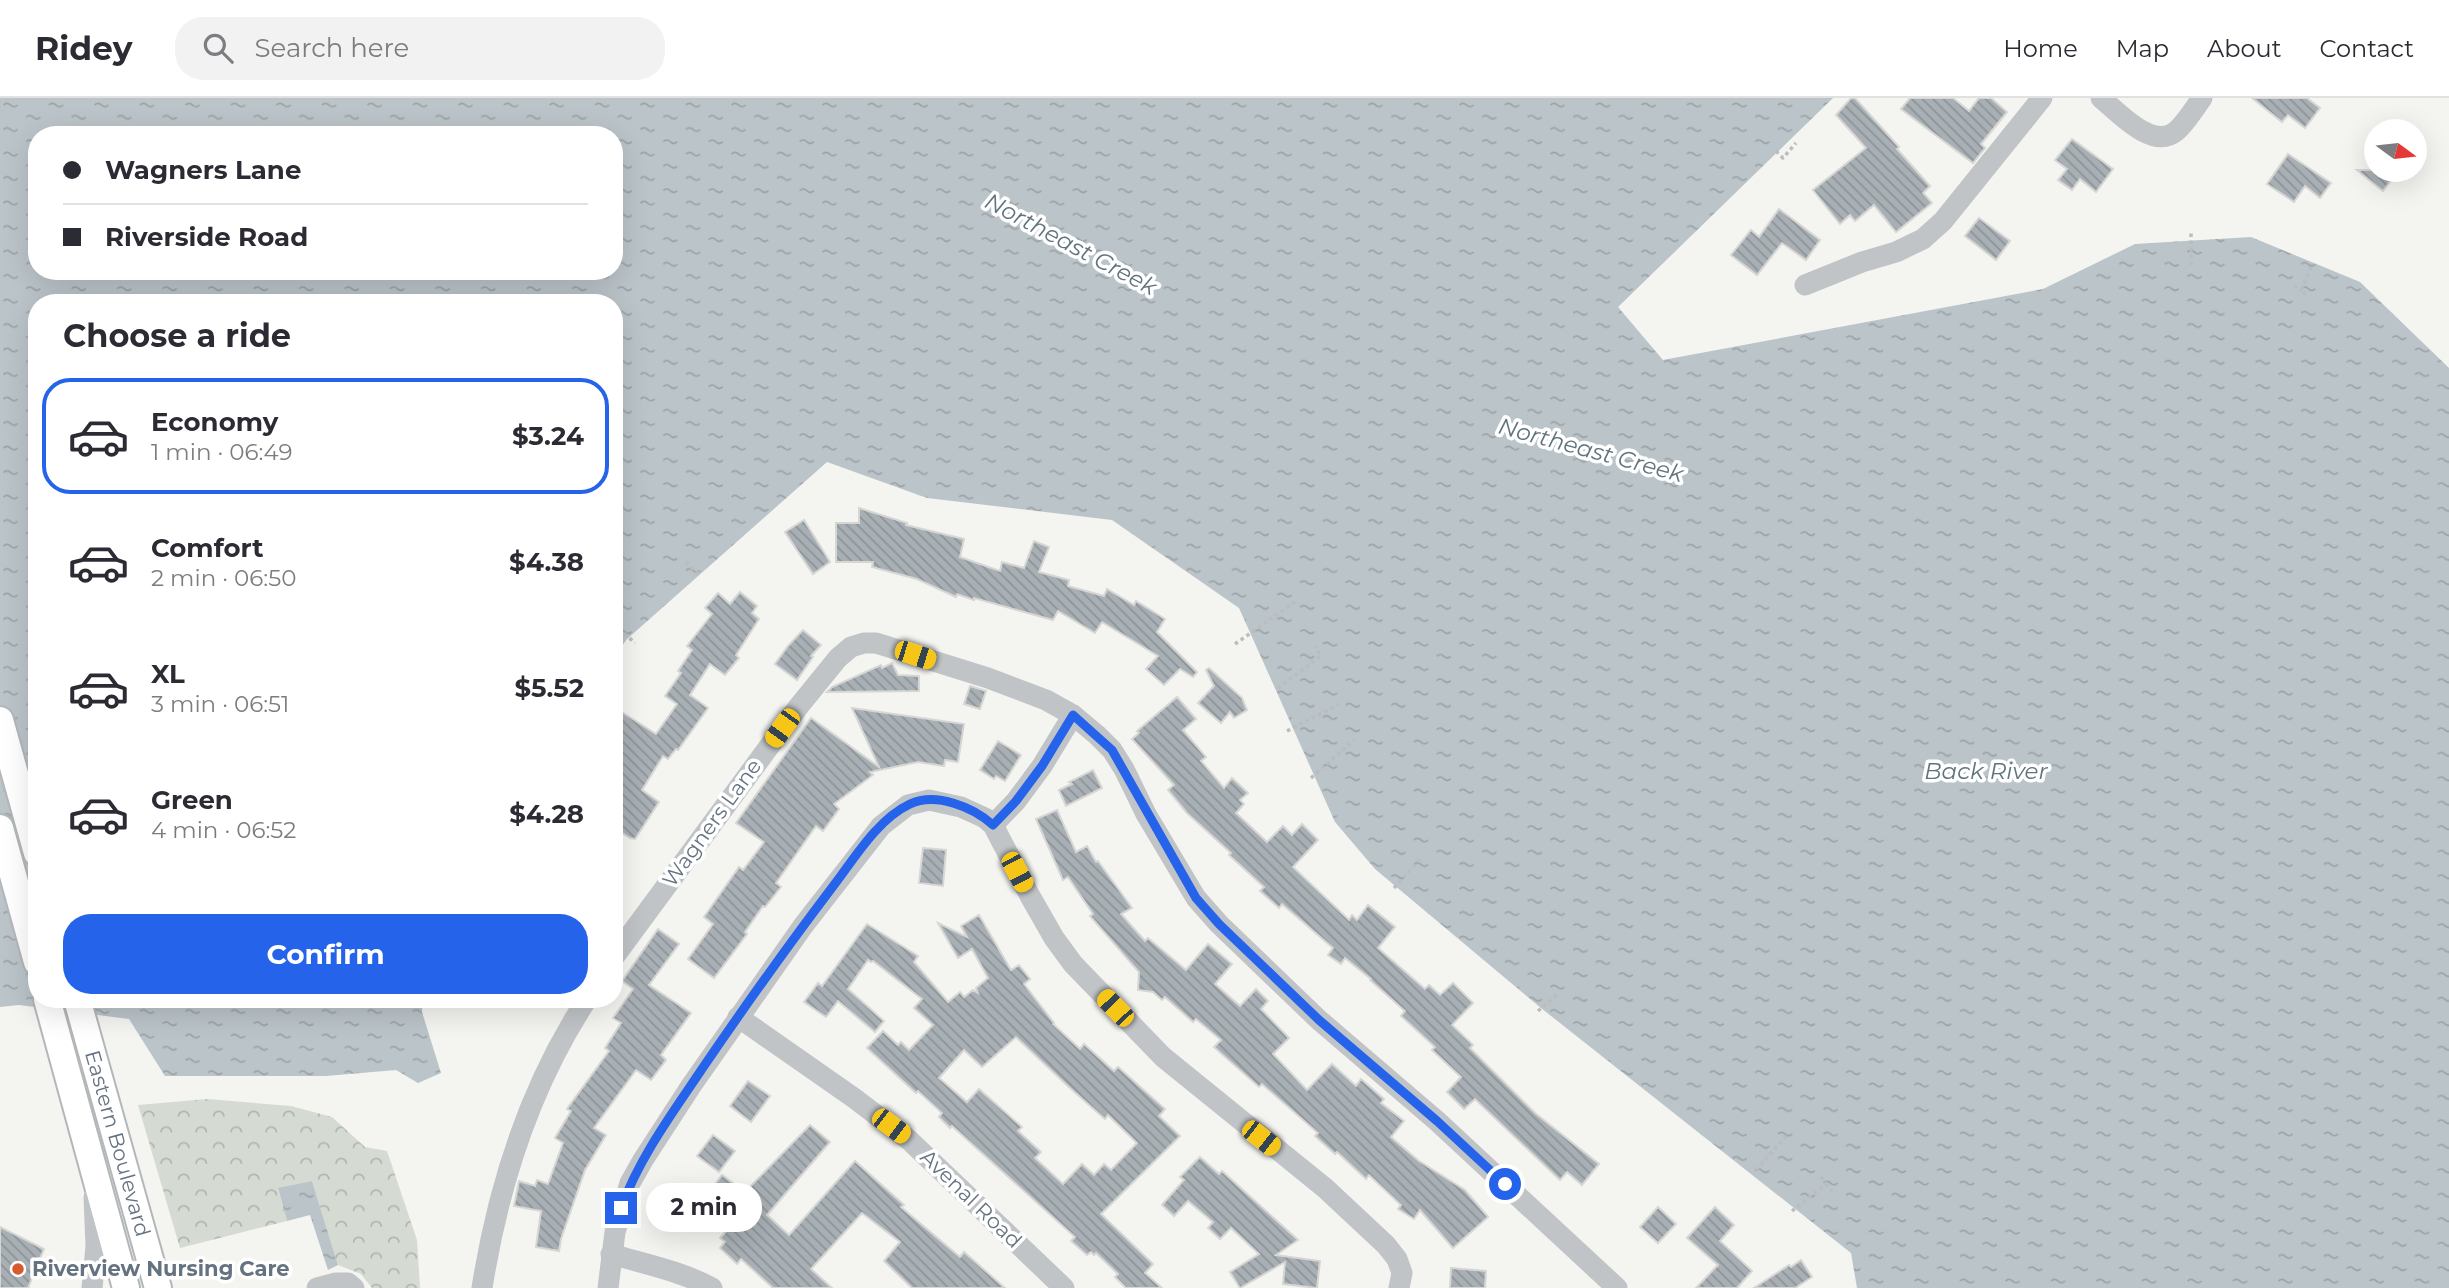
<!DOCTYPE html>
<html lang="en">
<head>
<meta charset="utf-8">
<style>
  body { margin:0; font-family:Montserrat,sans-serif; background:#f2f2f3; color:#2b2b33; height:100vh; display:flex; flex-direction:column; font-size:26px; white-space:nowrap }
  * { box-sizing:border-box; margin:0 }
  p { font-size:23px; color:#7c7c81 }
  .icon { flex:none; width:38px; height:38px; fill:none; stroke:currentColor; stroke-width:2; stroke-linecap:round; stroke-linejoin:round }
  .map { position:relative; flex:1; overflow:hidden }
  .panel { position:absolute; left:28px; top:196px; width:595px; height:714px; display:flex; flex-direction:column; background:#fff; border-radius:28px; box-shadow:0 7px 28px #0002 }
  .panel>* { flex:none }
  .guide { position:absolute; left:28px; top:28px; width:595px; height:154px; border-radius:28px; box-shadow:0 7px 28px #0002; display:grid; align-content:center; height:154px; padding:0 35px; background:#fff }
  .needle { width:46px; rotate:105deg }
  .tools { position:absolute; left:2364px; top:21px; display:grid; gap:14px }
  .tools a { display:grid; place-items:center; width:63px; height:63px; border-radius:50%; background:#fff; box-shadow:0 7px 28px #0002; font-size:35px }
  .end { position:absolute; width:32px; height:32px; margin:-16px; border:9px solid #2563eb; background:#fff; box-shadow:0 0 0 4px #fff }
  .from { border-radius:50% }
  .bubble { position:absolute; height:49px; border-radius:24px; background:#fff; box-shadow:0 7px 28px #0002; font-size:23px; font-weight:700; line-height:49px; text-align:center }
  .car { position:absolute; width:21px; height:42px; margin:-21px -10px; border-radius:9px; box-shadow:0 0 5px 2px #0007; background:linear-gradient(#f5c518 24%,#345 0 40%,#f5c518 0 76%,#345 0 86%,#f5c518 0) }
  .guide b { display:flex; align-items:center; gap:24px; height:66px; font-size:26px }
  .guide b+b { border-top:2px solid #e1e1e2 }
  .guide i { width:18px; height:18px; background:#2b2b33 }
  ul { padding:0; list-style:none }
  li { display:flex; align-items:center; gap:21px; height:116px; margin:0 14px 10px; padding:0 21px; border:4px solid transparent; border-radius:28px }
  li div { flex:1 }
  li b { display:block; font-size:26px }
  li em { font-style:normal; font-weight:700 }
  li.selected { border-color:#2563eb }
  li>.icon { width:63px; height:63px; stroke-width:1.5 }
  h2 { padding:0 35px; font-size:32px; line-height:84px }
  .cta { display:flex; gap:14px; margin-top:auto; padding:14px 35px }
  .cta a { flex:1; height:80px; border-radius:28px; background:#2563eb; color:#fff; font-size:28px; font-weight:700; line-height:80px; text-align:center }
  header { display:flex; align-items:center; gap:42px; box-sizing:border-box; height:98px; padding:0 35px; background:#fff; border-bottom:2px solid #e1e1e2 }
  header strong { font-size:33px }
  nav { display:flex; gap:38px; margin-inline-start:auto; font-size:24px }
  .search { width:490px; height:63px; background:#f2f2f3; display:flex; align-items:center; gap:18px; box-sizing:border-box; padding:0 24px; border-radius:28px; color:#7c7c81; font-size:26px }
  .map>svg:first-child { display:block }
  .forest { fill:url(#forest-crowns) }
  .water { fill:url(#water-ripples); fill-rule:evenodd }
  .building { fill:url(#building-back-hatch); stroke:#d6d6d4; stroke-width:2; fill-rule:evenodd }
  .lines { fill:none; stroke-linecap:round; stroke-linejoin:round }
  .major-casing { stroke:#b3b7ba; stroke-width:30 }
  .path { stroke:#babcbe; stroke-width:3.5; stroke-dasharray:3.5 3.5; stroke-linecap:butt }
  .minor { stroke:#c0c4c7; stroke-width:21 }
  .major { stroke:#fff; stroke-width:26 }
  .route { stroke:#2563eb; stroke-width:9 }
  .poi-dot { fill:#d85b2d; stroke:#fff; stroke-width:2.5 }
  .labels { text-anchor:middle; stroke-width:7; stroke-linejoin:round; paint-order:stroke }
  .street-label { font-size:21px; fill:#657380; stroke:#fff }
  .poi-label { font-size:21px; font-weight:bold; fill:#657380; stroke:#fff; text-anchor:start }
  .water-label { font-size:23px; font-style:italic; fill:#61747d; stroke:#fff }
</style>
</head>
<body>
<header>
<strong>Ridey</strong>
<div class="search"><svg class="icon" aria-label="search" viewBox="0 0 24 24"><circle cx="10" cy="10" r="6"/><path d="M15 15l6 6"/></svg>Search here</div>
<nav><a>Home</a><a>Map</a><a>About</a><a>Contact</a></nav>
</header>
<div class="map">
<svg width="2449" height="1190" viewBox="0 0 2449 1190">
  <defs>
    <pattern id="forest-crowns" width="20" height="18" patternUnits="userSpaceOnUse" patternTransform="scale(1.75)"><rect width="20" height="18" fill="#d5dbd2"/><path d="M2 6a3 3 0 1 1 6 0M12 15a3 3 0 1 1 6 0" fill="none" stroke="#b0b6b0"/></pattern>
    <pattern id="water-ripples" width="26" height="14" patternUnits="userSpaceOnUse" patternTransform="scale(1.75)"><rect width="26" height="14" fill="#bbc4c9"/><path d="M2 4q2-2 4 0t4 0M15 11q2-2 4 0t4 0" fill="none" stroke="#9ca4a8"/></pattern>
    <pattern id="building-back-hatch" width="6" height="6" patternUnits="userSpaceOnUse" patternTransform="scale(1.75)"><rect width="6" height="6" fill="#a9b0b5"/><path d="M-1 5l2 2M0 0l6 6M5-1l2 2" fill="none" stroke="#8d9498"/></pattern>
  </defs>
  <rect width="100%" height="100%" fill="#f4f4f1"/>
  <!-- forest -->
  <polygon class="forest" points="207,1001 291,1008 332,1019 365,1049 387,1053 417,1142 420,1190 372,1190 361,1176 338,1167 312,1083 278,1091 287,1123 180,1150 138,1007"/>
  <!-- water -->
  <g class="water">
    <path d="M0,0h1833l-215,209 45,53 380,-71 92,-45 116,-7 109,45 89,86v920h-592l-6,-35 -310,-245 -166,-139 -40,-47 -96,-214 -127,-88 -185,-22 -100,-36 -200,177 -13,18v-354h-577v696h386l-1,13 19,61 -23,10 -22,-13 -70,6h-161l-36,-57 -110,-14 -19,2zM37,37h577v136h-577z"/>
    <polygon points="312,1083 338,1167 328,1172 310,1117 287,1123 278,1090"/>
  </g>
  <!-- building -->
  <g class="building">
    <polygon points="1851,0 1855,0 1899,49 1897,51 1930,88 1923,95 1932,105 1896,134 1874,107 1855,123 1850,117 1840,126 1813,92 1866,50 1836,17"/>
    <polygon points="1910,0 1953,0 1969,13 1979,0 1991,0 2007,14 1981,46 1985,50 1973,65 1901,11"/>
    <polygon points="2252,0 2307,0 2320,10 2305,30 2288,17 2282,24"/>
    <polygon points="2072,41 2113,71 2096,94 2080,81 2072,92 2058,82 2067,71 2055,62"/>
    <polygon points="2288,56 2331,85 2320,100 2305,88 2294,104 2267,86"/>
    <polygon points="2357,72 2399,72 2383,93"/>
    <polygon points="1779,111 1820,142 1806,162 1782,145 1757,177 1731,157 1751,132 1759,139"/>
    <polygon points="1979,120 2010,143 1996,162 1965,138"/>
    <polygon points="859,410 907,425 906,427 964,441 960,459 1000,473 1002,464 1024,470 1034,443 1049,449 1039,474 1069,482 1068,488 1104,498 1107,491 1134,507 1136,503 1165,521 1157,534 1197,574 1193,579 1180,571 1164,587 1146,571 1158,558 1102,524 1095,535 1058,513 1053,522 974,500 974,502 957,496 956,499 917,481 872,469 873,464 836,464 836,425 859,425"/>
    <polygon points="804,422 830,464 813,476 785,434"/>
    <polygon points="740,494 757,508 752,515 759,521 736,557 739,560 725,577 710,566 690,597 708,610 678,652 676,651 668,661 663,658 642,692 659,704 635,741 630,740 614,730 614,609 656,636 677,606 665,598 681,575 678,573 692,552 687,548 712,516 705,510 718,495 730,506"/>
    <polygon points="803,532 821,547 811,558 813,559 797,582 775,566 788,548"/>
    <polygon points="892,565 898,577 919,578 919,593 827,594 832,589 881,567 882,570"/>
    <polygon points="1209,570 1242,600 1247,612 1234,620 1230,614 1221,625 1198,605 1214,588 1206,572"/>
    <polygon points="970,588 986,593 980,611 964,606"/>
    <polygon points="1177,599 1196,621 1183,632 1206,659 1201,663 1224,690 1232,680 1248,695 1240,702 1244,706 1236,715 1267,744 1283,728 1292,737 1302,726 1318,742 1293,769 1349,822 1352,817 1357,822 1368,807 1395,829 1378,850 1425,891 1429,887 1440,897 1453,885 1473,905 1452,927 1473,947 1470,950 1535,1015 1599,1066 1582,1087 1567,1074 1560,1082 1475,1001 1464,1011 1447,994 1461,979 1432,952 1435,949 1401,918 1405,913 1370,882 1371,881 1345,860 1341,866 1328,857 1333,850 1282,806 1279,810 1260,793 1264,789 1229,757 1231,755 1187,715 1168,692 1174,687 1132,641 1139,635 1137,633"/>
    <polygon points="852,610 964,626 958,664 945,662 944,668 918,664 870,674 873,677 834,706 839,711 823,733 816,728 776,785 781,789 765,809 763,808 745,834 747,836 714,880 688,861 713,826 704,819 739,769 743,772 764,744 736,725 811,620 879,669"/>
    <polygon points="998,643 1021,657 1005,683 996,678 994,681 980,672"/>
    <polygon points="1093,672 1102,690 1066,708 1059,692 1072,686 1069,684"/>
    <polygon points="1057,712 1076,754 1087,748 1096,764 1098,763 1132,810 1121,816 1145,843 1148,840 1186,872 1208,846 1232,866 1215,886 1240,908 1256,891 1268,903 1261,911 1289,940 1273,956 1307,992 1332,966 1356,988 1361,981 1384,1001 1381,1005 1404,1023 1391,1039 1419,1063 1465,1092 1488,1119 1453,1150 1420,1112 1414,1121 1398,1111 1401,1107 1369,1077 1366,1081 1337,1054 1335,1056 1315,1038 1318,1035 1262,986 1259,989 1214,949 1221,942 1196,921 1193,924 1165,899 1162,902 1153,894 1138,892 1139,874 1090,818 1093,816 1068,779 1063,782 1036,721"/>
    <polygon points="923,750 946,752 943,788 919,785"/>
    <path d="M979,817l32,55 8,-5 11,14 -6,5 30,39 -1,1 27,25 4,-5 30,27 4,-4 47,42 -6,7 21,20 -79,78 52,50 -8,9 17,15h-36l-11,-11 3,-3 -22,-21 -2,2 -3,-3 -4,3 -16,-14 4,-4 -123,-111 -2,2 -11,-11 3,-4 -24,-22 -2,2 -49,-45 16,-17 15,14 3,-3 8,8 24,-25 -19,-17 8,-9 -49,-38 -2,1 -3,-2 -20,29 36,32 -9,11 -37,-31 -12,16 -22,-15 14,-19 4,3 45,-62 51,32 -4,6 34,40 12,-10 4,5 9,-7 5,3 -2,-5 12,-10 -16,-29 -14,9 -20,-35 29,14 -6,-11zM1016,939l54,51 35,31 3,-4 29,28 -26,27 -7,-6 -10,11 -12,-11 -19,20 -28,-26 6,-6 -23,-21 4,-4 -43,-38 -12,13 -28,-24 25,-28 18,17z"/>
    <polygon points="658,831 679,846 649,887 691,915 661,957 666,962 651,982 636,972 594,1030 606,1037 585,1072 561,1141 559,1153 536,1149 541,1113 514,1108 519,1083 535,1088 537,1082 548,1086 563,1045 555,1040 571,1013 567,1011 609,953 605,950 621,925 613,920 633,891 622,883"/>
    <polygon points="748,983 770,998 751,1024 730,1008"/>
    <polygon points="810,1027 830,1044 767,1117 789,1137 855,1063 904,1107 901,1109 960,1159 964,1154 1005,1190 912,1190 884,1163 900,1144 862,1115 811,1171 832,1190 773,1190 741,1161 737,1166 720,1150 725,1144 720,1140 754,1102 718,1111 704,1101 722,1077 745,1094"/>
    <polygon points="713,1037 735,1053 719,1074 697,1058"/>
    <polygon points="1200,1059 1219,1076 1222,1073 1298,1142 1276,1157 1320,1163 1317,1190 1283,1186 1285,1164 1240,1190 1230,1174 1259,1156 1231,1130 1220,1141 1208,1130 1213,1124 1188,1103 1174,1118 1162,1107 1184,1082 1180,1079"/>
    <polygon points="684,1087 692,1119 671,1125 659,1125 654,1107 661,1105 658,1094"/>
    <polygon points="1658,1109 1676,1126 1658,1145 1640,1129"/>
    <polygon points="1715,1109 1734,1127 1720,1143 1752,1173 1737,1190 1696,1190 1718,1167 1687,1140"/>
    <polygon points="0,1129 44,1151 28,1190 0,1190"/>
    <polygon points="1801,1162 1812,1179 1795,1190 1754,1190 1789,1167 1791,1169"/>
    <polygon points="1451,1170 1486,1173 1485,1190 1450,1190"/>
  </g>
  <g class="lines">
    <!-- major casing -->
    <g class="major-casing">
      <g id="major">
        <polyline points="0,622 37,755"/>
        <polyline points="0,730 37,864"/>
        <polyline points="47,901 126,1190"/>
        <path id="s1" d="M77,901l81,289"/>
      </g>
    </g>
    <!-- path -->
    <g class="path">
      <polyline points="1776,53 1783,60 1796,45"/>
      <polyline points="2191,167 2191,132"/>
      <polyline points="2294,188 2301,193"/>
      <polyline points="2306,196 2301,193 2311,169"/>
      <polyline points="686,464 699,477"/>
      <polyline points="614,526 635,545"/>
      <polyline points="1235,546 1295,504"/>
      <polyline points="1278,590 1321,558 1315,548"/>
      <polyline points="1287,633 1339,606"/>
      <polyline points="1311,680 1354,642"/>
      <polyline points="1394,790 1422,759"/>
      <polyline points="1538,913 1557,897"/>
      <polyline points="1756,1072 1787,1037"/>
      <polyline points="1826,1086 1832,1094"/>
      <polyline points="1792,1113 1826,1086 1819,1076"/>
    </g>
    <!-- minor -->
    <g class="minor">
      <path d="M2101,0c16,13 51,52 74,34 10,-8 19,-23 27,-34"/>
      <polyline points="1805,187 1862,164 1896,154 1923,141 1943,123 2042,0"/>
      <polyline points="993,727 1016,703 1042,668 1073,617"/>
      <polyline points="614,859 799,608 838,560 851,549 864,545 876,545 988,580 1046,602 1073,617 1097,637 1112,652 1124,671 1146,716 1196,800 1219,826 1319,922 1437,1023 1617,1190"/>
      <polyline points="738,919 854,1000 909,1042 1064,1190"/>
      <path d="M611,1156c34,10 70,17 101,34"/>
      <polyline points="92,1190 96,1148 94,1099"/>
      <polyline points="317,1190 336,1185 348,1185 354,1190"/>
      <path d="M482,1190c16,-102 48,-202 105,-289"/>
      <polyline points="608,1190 615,1134 630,1085 643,1062 691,988 803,828 881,728 908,707 929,702 961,709 985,720 993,727 1030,798 1054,840 1073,866 1163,959 1325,1090 1386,1147 1397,1161 1402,1175 1399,1190"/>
    </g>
    <!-- major -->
    <use href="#major" class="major"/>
  </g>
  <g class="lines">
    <!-- route -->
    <path class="route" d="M621,1110c19,-52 53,-97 83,-142 41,-60 83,-119 127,-177 22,-28 45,-69 79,-85 26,-12 63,3 83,21l23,-24 26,-35 31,-51 39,35 84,148 23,26 100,96 118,101 68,63"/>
  </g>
  <!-- markers -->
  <circle class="poi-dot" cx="18" cy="1171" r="7"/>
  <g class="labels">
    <!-- street labels -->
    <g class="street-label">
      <text transform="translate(712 725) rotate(-54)" y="7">Wagners Lane</text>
      <text dy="7" stroke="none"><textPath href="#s1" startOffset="150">Eastern Boulevard</textPath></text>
      <text transform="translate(971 1101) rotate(44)" y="7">Avenal Road</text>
    </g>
    <!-- poi labels -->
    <g class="poi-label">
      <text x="32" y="1178">Riverview Nursing Care</text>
    </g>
    <!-- water labels -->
    <g class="water-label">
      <text transform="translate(1071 146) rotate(28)" y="8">Northeast Creek</text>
      <text transform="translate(1591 352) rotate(15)" y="8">Northeast Creek</text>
      <text x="1986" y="681">Back River</text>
    </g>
  </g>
</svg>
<div class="tools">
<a><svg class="needle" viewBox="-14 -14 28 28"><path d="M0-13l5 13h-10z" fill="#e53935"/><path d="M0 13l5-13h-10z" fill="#7c7c81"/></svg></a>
</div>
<i class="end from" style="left:1505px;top:1086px"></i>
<i class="end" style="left:621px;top:1110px"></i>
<div class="bubble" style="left:646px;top:1085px;width:116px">2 min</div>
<i class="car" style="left:915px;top:557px;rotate:108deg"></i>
<i class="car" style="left:782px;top:630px;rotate:216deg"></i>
<i class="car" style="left:1017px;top:774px;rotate:152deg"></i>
<i class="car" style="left:1115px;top:910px;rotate:316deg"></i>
<i class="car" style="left:891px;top:1028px;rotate:127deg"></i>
<i class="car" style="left:1261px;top:1040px;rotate:128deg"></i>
<div class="guide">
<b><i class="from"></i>Wagners Lane</b>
<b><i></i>Riverside Road</b>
</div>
<section class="panel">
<h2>Choose a ride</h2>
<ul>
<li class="selected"><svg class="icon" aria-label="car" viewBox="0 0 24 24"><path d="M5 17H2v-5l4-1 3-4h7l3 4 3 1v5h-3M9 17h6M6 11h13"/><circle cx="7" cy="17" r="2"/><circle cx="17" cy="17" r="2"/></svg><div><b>Economy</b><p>1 min · 06:49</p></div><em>$3.24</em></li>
<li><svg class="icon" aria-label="car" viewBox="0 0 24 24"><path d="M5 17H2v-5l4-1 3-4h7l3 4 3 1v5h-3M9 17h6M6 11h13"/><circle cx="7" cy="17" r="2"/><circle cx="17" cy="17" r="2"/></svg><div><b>Comfort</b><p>2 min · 06:50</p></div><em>$4.38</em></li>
<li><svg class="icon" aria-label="car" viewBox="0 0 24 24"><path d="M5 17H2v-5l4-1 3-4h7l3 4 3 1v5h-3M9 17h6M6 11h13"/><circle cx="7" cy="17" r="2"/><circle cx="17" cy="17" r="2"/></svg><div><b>XL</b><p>3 min · 06:51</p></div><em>$5.52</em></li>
<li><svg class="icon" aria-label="car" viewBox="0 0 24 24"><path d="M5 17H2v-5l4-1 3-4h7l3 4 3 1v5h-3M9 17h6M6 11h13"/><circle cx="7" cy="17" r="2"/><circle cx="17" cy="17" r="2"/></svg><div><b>Green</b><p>4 min · 06:52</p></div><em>$4.28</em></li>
</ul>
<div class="cta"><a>Confirm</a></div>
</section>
</div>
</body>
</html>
